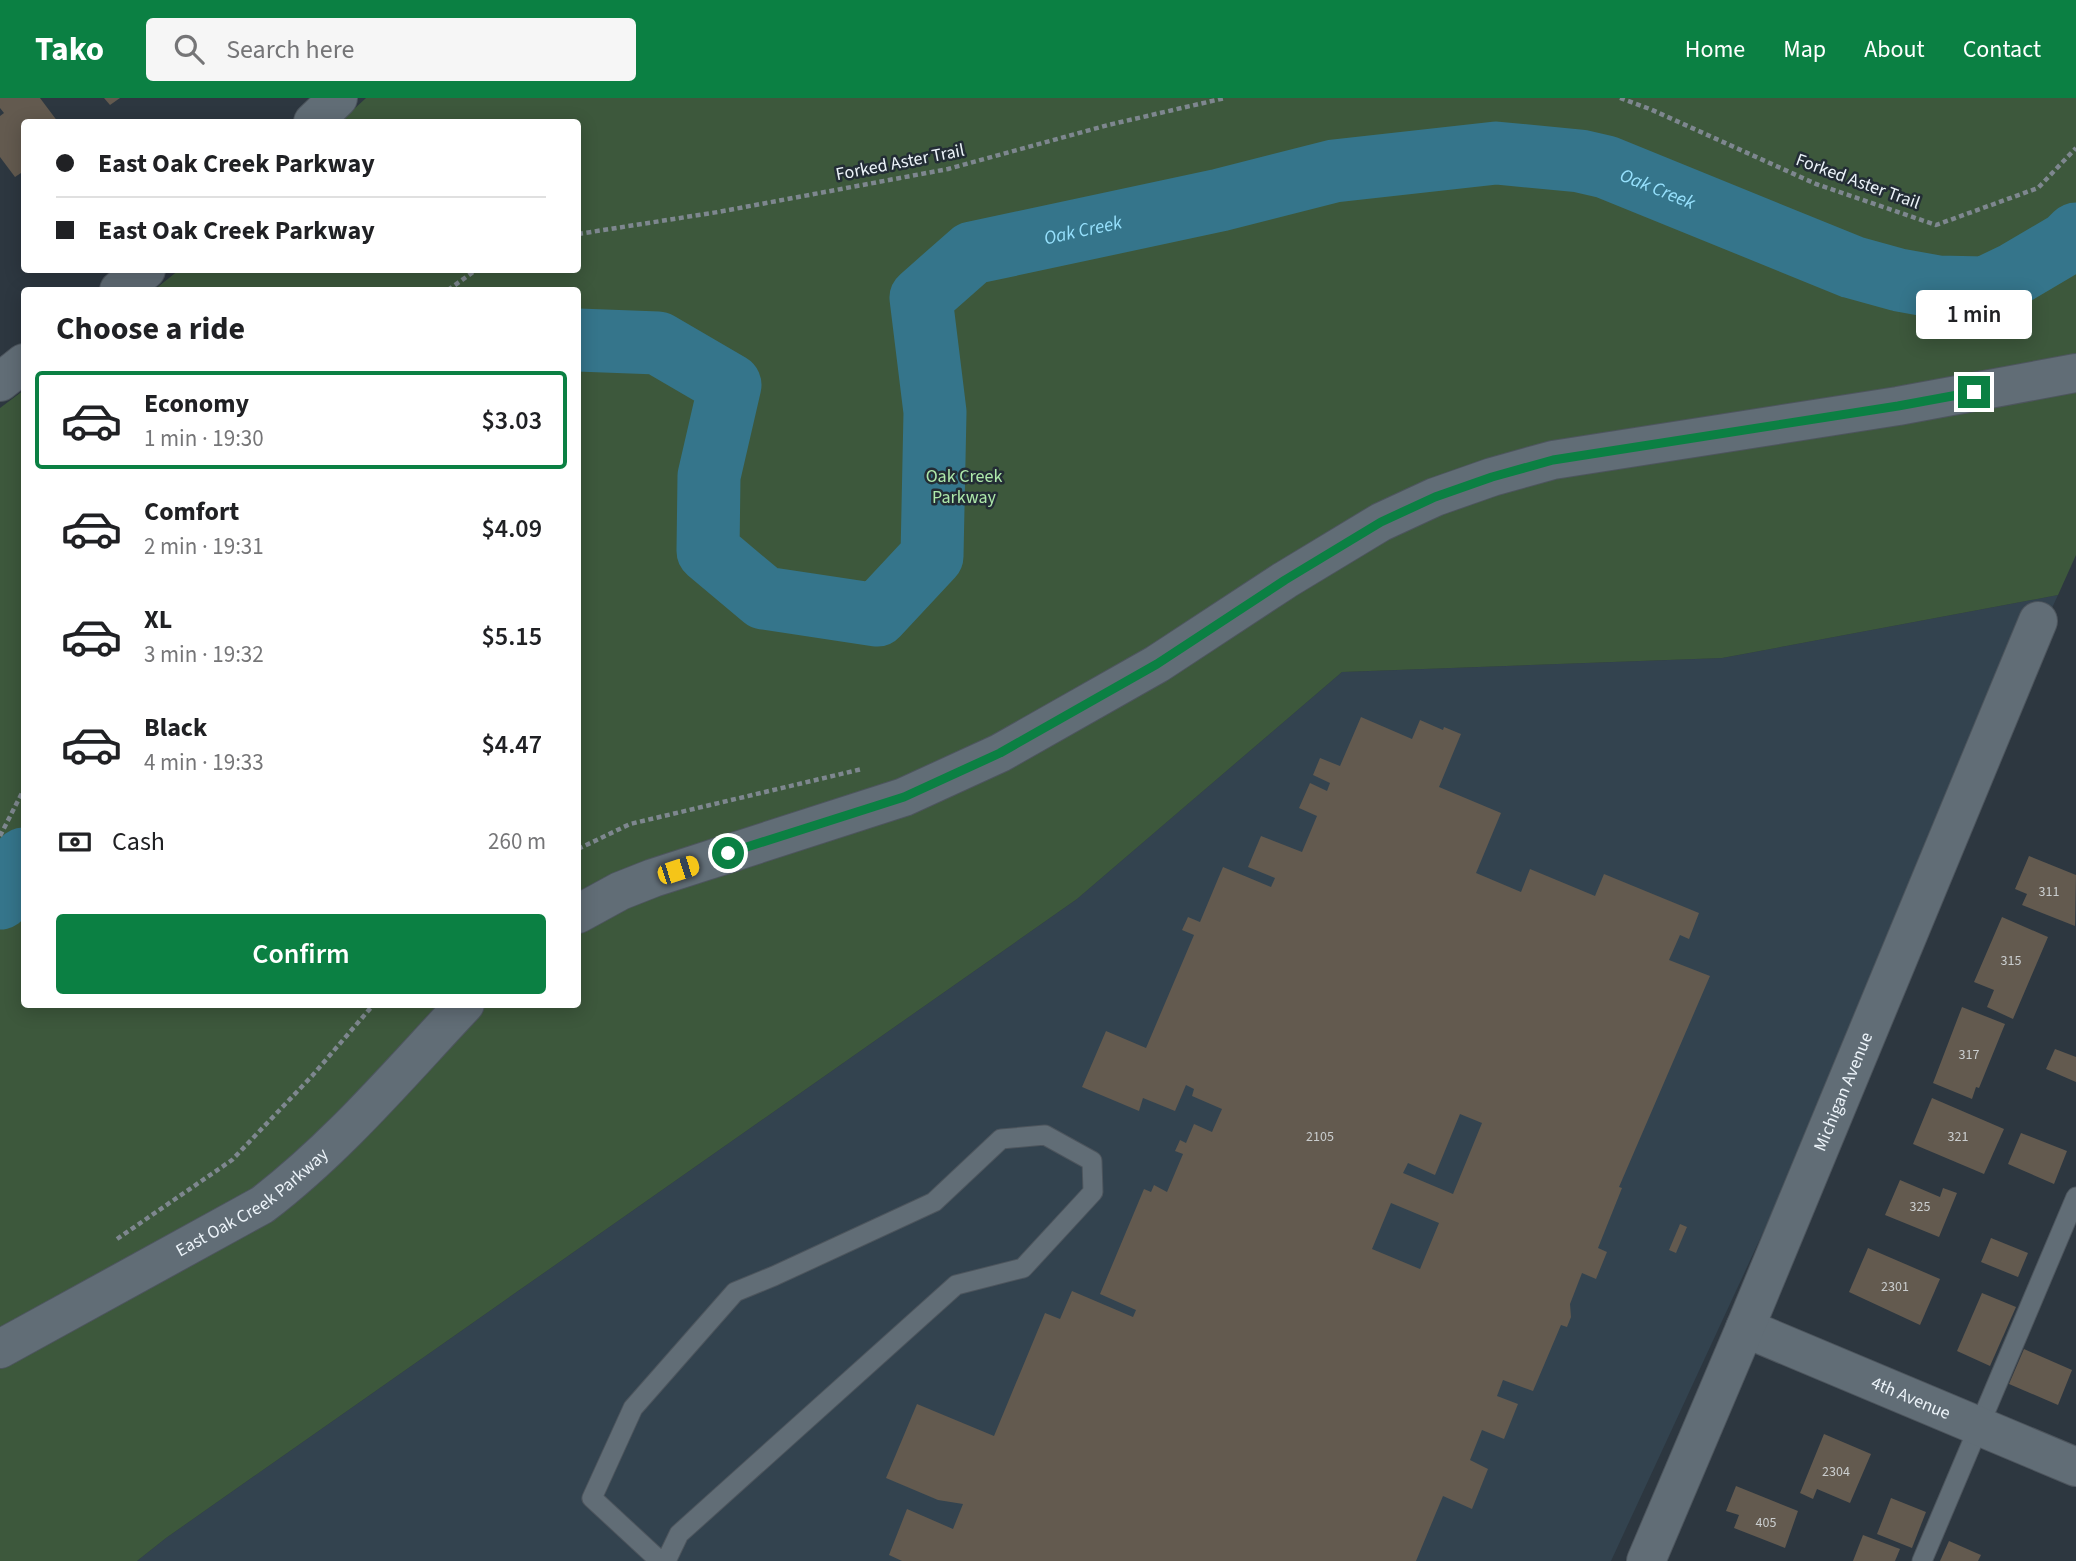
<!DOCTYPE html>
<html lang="en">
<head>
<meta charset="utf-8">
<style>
  body { margin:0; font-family:"Source Sans 3",sans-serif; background:#f6f6f6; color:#202124; height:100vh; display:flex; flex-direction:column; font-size:26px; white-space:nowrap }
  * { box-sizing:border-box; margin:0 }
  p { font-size:23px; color:#757577 }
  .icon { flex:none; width:38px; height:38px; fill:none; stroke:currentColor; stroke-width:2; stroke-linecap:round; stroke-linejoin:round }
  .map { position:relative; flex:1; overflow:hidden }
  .panel { position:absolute; left:21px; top:189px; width:560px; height:721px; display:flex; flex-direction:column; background:#fff; border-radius:7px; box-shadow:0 4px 18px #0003 }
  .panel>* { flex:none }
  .banner { position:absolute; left:21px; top:21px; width:560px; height:154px; border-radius:7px; box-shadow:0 4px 18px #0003; display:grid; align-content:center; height:154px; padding:0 35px; background:#fff }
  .end { position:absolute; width:32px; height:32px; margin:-16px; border:9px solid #0b8043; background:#fff; box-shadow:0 0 0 4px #fff }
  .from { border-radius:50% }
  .bubble { position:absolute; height:49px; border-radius:7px; background:#fff; box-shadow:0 4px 18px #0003; font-size:23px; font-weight:600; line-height:49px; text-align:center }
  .car { position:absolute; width:21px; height:42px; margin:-21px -10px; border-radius:9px; box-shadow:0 0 5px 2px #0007; background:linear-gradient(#f5c518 24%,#345 0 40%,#f5c518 0 76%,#345 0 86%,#f5c518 0) }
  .banner b { display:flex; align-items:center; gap:24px; height:66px; font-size:26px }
  .banner b+b { border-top:2px solid #e0e0e0 }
  .banner i { width:18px; height:18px; background:#202124 }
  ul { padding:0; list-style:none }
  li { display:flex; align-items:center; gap:21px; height:98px; margin:0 14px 10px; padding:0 21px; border:4px solid transparent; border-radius:7px }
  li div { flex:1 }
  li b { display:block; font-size:26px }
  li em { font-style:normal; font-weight:600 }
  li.selected { border-color:#0b8043 }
  li>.icon { width:63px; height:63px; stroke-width:1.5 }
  h2 { padding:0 35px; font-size:32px; line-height:84px }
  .pay { display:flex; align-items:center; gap:18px; height:77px; padding:0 35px; font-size:26px }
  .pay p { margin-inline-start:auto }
  .action { display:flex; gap:14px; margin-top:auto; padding:14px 35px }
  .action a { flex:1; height:80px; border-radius:7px; background:#0b8043; color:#fff; font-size:28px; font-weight:600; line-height:80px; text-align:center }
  header { display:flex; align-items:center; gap:42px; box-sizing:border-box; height:98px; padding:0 35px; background:#0b8043; color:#fff }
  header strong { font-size:33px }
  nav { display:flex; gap:38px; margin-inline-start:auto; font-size:24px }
  .search { width:490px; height:63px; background:#f6f6f6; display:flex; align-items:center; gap:18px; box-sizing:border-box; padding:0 24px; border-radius:7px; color:#757577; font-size:26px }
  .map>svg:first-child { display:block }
  .built { fill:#33434f }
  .green { fill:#3d583c }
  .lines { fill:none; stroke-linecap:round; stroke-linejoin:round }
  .river { stroke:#35758b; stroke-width:63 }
  .building { fill:#635a4f; fill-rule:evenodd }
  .service-casing { stroke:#4d555d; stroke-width:21 }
  .minor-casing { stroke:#4d555d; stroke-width:40 }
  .path { stroke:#7e878f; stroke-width:4.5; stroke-dasharray:5 3.5; stroke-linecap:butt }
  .service { stroke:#616d76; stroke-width:19 }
  .minor { stroke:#616d76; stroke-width:38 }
  .route { stroke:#0b8043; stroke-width:9 }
  .labels { text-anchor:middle; stroke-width:5; stroke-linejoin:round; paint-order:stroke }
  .number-label { font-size:14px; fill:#cacdce }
  .street-label { font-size:18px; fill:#ecf3f9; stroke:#232d35 }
  .park-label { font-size:18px; fill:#aee9ab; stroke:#232d35 }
  .water-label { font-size:19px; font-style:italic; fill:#97e1fd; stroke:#232d35 }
</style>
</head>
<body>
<header>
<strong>Tako</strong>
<div class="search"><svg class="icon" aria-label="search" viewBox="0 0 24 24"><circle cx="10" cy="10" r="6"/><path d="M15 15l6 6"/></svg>Search here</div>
<nav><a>Home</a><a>Map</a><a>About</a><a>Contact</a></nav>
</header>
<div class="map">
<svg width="2076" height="1463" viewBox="0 0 2076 1463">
  <rect width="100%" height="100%" fill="#2d3740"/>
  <!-- built -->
  <polygon class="built" points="2058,497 1611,1463 137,1463 166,1440 1077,801 1342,574 1722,560"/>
  <!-- green -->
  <polygon class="green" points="366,0 2076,0 2076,457 2058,497 1722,560 1342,574 1077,801 166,1440 137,1463 0,1463 0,310 24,292 24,906 578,906 578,192 154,192 179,172 578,172 578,24 340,24"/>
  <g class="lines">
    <!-- river -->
    <g class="river">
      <path id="s1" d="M578,242l80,3 72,42 -21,91 -1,75 56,47 113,17 55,-59 3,-144 -14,-114 51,-45 248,-53 114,-29 162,-18 84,8 26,6 246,100 47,13 39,7 47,1 31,-15 51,-30 9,-9"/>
      <polyline points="0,800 24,761"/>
    </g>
  </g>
  <!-- building -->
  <g class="building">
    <polygon points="0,0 40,0 58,24 24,24 24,73 15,79 0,59 0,18 4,15 0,10"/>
    <polygon points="104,0 120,0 110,7"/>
    <path d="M1361,619l51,22 8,-19 23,10 1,-3 17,7 -22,53 62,26 -25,60 45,19 9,-23 65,27 9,-22 95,39 -10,26 -9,-4 -11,25 41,16 -91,211 3,1 -24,60 9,4 -11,27 -14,-6 -12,31 1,13 -4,10 -6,-2 -28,66 -30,-11 -6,16 21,8 -14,35 -22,-9 -12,30 18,9 -16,40 -29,-13 -27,65h-514l-13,-6 18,-46 46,20 10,-25 -25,-4 -52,-22 31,-74 77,32 51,-123 15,6 12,-28 61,26 3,-7 -36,-16 44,-105 7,3 3,-7 13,7 16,-38 -8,-3 5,-11 6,3 8,-19 18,8 10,-23 -30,-13 2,-7 -8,-4 -11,26 -32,-13 -4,13 -57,-24 24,-56 40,17 48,-113 -12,-5 6,-13 12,5 23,-55 48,20 4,-9 -27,-11 13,-31 41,16 15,-36 -18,-8 11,-25 17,8 3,-8 -17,-8 7,-17 20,8zM1460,1016l22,9 -29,71 -50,-21 5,-10 27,12zM1391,1105l48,20 -19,46 -48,-20z"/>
    <polygon points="2029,758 2076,777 2075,828 2022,807 2027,796 2015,791"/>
    <polygon points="2002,819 2048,839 2013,921 1987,909 1994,892 1974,884"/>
    <polygon points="1962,909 2005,926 1979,990 1976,989 1972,1001 1933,985"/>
    <polygon points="2055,951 2076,959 2076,984 2046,971"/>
    <polygon points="1932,1000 2004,1031 1984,1076 1913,1046"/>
    <polygon points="2021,1035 2067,1053 2054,1086 2008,1066"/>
    <polygon points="1900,1082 1940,1099 1943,1090 1957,1095 1939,1139 1885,1117"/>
    <polygon points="1680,1126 1687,1129 1676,1155 1669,1152"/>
    <polygon points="1991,1140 2028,1155 2018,1179 1981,1164"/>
    <polygon points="1868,1150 1940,1181 1920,1227 1849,1194"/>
    <polygon points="1982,1195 2016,1209 1990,1268 1957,1253"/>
    <polygon points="2024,1251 2072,1272 2058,1307 2009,1286"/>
    <polygon points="1824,1336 1871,1356 1850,1405 1817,1391 1813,1401 1800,1395"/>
    <polygon points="1736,1388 1798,1413 1785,1450 1734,1430 1739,1417 1726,1413"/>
    <polygon points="1891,1400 1926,1414 1912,1450 1877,1436"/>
    <polygon points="1863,1437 1900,1451 1895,1463 1853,1463"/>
    <polygon points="1949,1443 1981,1457 1978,1463 1940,1463"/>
  </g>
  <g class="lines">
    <!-- service casing -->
    <g class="service-casing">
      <g id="service">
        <polyline points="660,1463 592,1400 633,1310 735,1194 774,1178 934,1104 1001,1041 1045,1037 1092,1063 1093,1094 1023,1170 956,1187 679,1436 666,1463"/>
        <polyline points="1922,1463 2076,1099"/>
      </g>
    </g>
    <!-- minor casing -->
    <g class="minor-casing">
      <g id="minor">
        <polyline points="313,24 338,0"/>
        <polyline points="119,192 146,172"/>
        <polyline points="0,284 24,265"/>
        <polyline points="578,816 620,793 653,780 904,699 1000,655 1157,566 1285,482 1381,424 1435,399 1492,379 1553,362 1898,308 2076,275"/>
        <path id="s2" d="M1745,1230l331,139"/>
        <path id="s3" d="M0,1251l262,-144c76,-58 138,-132 203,-201"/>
        <path id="s4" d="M1646,1463l99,-233 293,-707"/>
      </g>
    </g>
    <!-- path -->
    <g class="path">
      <polyline points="1620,0 1650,11 1816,86 1936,127 2038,90 2076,50"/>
      <polyline points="578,136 718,114 948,71 1108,27 1225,0"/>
      <polyline points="448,192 476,172"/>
      <polyline points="0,738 24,691"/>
      <polyline points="578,751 630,726 862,671"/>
      <polyline points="117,1141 232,1062 312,978 374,906"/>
    </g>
    <!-- service -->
    <use href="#service" class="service"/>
    <!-- minor -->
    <use href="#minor" class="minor"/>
  </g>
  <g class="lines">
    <!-- route -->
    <polyline class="route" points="728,755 904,699 1000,655 1157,566 1285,482 1381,424 1435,399 1492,379 1553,362 1898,308 1974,294"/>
  </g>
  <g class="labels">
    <!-- number labels -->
    <g class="number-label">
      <text x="2049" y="798">311</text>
      <text x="2011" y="867">315</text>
      <text x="1969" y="961">317</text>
      <text x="1320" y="1043">2105</text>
      <text x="1958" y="1043">321</text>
      <text x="1920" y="1113">325</text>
      <text x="1895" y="1193">2301</text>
      <text x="1836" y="1378">2304</text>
      <text x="1766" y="1429">405</text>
    </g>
    <!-- street labels -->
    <g class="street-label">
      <text transform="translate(900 64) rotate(-11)" y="6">Forked Aster Trail</text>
      <text transform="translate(1858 83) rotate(20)" y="6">Forked Aster Trail</text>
      <text dy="6" stroke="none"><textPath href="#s4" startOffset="509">Michigan Avenue</textPath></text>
      <text dy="6" stroke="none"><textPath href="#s3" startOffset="292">East Oak Creek Parkway</textPath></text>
      <text dy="6" stroke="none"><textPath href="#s2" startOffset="180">4th Avenue</textPath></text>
    </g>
    <!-- park labels -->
    <g class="park-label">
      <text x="964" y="384">Oak Creek<tspan x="964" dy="21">Parkway</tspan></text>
    </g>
    <!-- water labels -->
    <g class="water-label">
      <text dy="7" stroke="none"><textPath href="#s1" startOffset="1628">Oak Creek</textPath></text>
      <text dy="7" stroke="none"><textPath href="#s1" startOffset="1040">Oak Creek</textPath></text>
    </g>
  </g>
</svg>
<i class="end from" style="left:728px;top:755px"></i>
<i class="end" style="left:1974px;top:294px"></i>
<div class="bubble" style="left:1916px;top:192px;width:116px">1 min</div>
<i class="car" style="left:678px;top:772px;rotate:72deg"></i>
<div class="banner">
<b><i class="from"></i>East Oak Creek Parkway</b>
<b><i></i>East Oak Creek Parkway</b>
</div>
<section class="panel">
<h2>Choose a ride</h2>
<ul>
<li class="selected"><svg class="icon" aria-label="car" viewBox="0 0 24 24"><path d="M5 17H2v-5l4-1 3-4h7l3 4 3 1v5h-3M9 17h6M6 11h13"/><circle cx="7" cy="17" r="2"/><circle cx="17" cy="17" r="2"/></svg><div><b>Economy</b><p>1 min · 19:30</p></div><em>$3.03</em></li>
<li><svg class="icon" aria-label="car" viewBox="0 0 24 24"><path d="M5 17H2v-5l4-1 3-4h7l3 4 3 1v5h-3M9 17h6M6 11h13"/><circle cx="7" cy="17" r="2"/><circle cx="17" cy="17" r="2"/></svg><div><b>Comfort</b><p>2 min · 19:31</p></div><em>$4.09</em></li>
<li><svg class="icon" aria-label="car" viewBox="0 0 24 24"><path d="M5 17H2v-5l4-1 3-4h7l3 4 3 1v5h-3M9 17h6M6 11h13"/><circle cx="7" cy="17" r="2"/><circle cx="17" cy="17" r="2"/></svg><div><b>XL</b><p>3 min · 19:32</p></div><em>$5.15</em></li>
<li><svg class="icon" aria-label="car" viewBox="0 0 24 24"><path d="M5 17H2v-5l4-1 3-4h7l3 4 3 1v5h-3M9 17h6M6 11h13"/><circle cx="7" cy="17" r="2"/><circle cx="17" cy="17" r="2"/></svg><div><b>Black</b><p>4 min · 19:33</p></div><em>$4.47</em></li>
</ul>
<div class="pay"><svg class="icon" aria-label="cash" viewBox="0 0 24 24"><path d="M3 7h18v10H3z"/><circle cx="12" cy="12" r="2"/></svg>Cash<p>260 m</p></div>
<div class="action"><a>Confirm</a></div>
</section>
</div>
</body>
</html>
